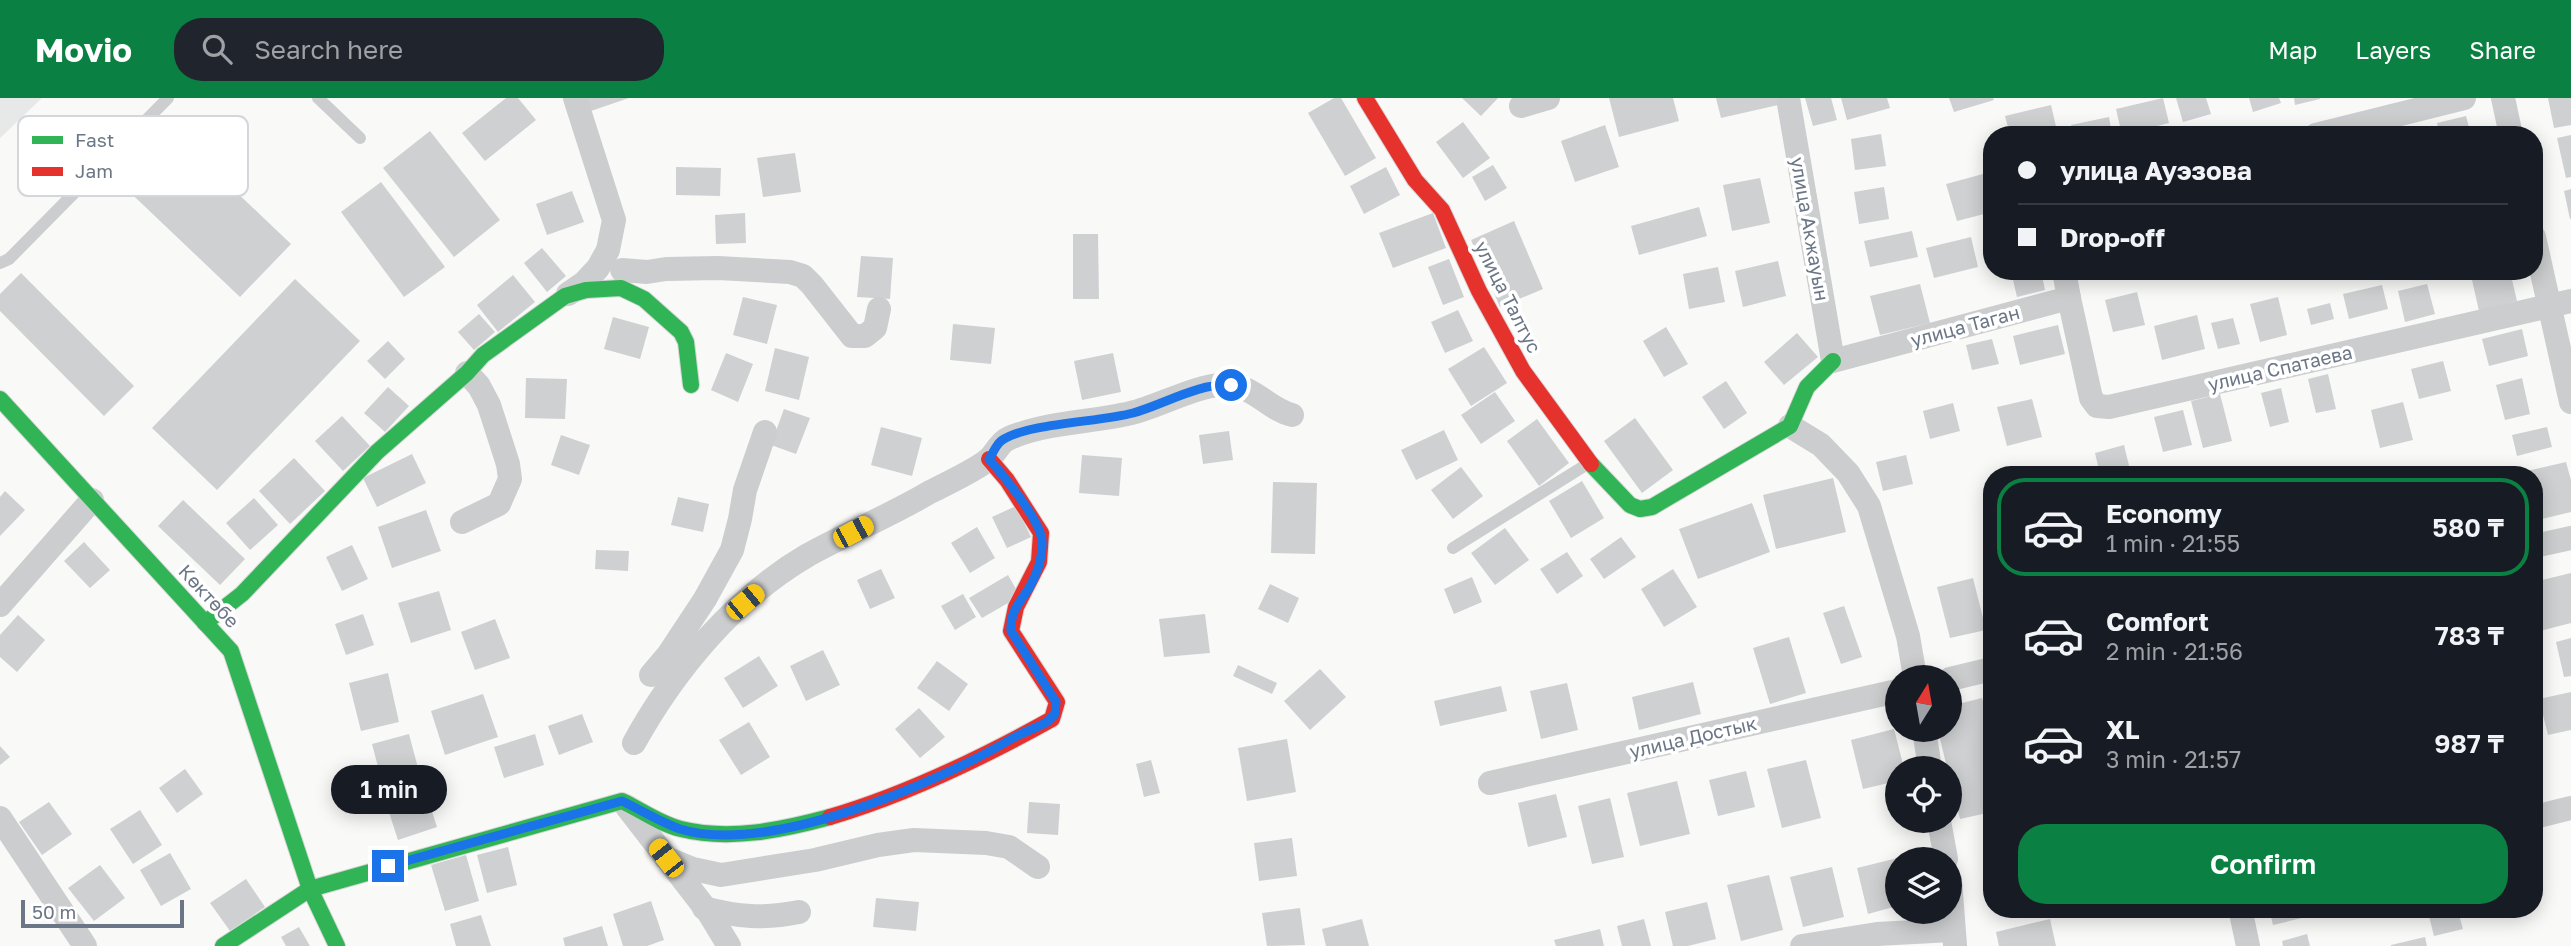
<!DOCTYPE html>
<html lang="en">
<head>
<meta charset="utf-8">
<style>
  body { margin:0; font-family:"Golos Text",sans-serif; background:#20242c; color:#f1f3f6; height:100vh; display:flex; flex-direction:column; font-size:26px; white-space:nowrap }
  * { box-sizing:border-box; margin:0 }
  p { font-size:23px; color:#9ea1a6 }
  .icon { flex:none; width:38px; height:38px; fill:none; stroke:currentColor; stroke-width:2; stroke-linecap:round; stroke-linejoin:round }
  .map { position:relative; flex:1; overflow:hidden }
  .drawer { position:absolute; left:1983px; top:368px; width:560px; height:452px; display:flex; flex-direction:column; background:#171b24; border-radius:28px; box-shadow:0 4px 18px #0003 }
  .drawer>* { flex:none }
  .hud { position:absolute; left:1983px; top:28px; width:560px; height:154px; border-radius:28px; box-shadow:0 4px 18px #0003; display:grid; align-content:center; height:154px; padding:0 35px; background:#171b24 }
  .needle { width:46px; rotate:11deg }
  .tools { position:absolute; left:1885px; top:567px; display:grid; gap:14px }
  .tools a { display:grid; place-items:center; width:77px; height:77px; border-radius:50%; background:#171b24; box-shadow:0 4px 18px #0003; font-size:35px }
  .scale { position:absolute; left:21px; bottom:18px; width:163px; box-sizing:border-box; padding-left:7px; border:4px solid #6b7686; border-top:0; font-size:19px; line-height:24px; white-space:nowrap; color:#6b7686; -webkit-text-stroke:5px #fff; paint-order:stroke }
  .end { position:absolute; width:32px; height:32px; margin:-16px; border:9px solid #1a73e8; background:#fff; box-shadow:0 0 0 4px #fff }
  .from { border-radius:50% }
  .bubble { position:absolute; height:49px; border-radius:24px; background:#171b24; box-shadow:0 4px 18px #0003; font-size:23px; font-weight:600; line-height:49px; text-align:center }
  .car { position:absolute; width:21px; height:42px; margin:-21px -10px; border-radius:9px; box-shadow:0 0 5px 2px #0007; background:linear-gradient(#f5c518 24%,#345 0 40%,#f5c518 0 76%,#345 0 86%,#f5c518 0) }
  .hud b { display:flex; align-items:center; gap:24px; height:66px; font-size:26px }
  .hud b+b { border-top:2px solid #363941 }
  .hud i { width:18px; height:18px; background:#f1f3f6 }
  ul { padding:12px 0 0; list-style:none }
  li { display:flex; align-items:center; gap:21px; height:98px; margin:0 14px 10px; padding:0 21px; border:4px solid transparent; border-radius:28px }
  li div { flex:1 }
  li b { display:block; font-size:26px }
  li em { font-style:normal; font-weight:600 }
  li.selected { border-color:#0b8043 }
  li>.icon { width:63px; height:63px; stroke-width:1.5 }
  .action { display:flex; gap:14px; margin-top:auto; padding:14px 35px }
  .action a { flex:1; height:80px; border-radius:28px; background:#0b8043; color:#fff; font-size:28px; font-weight:600; line-height:80px; text-align:center }
  header { display:flex; align-items:center; gap:42px; box-sizing:border-box; height:98px; padding:0 35px; background:#0b8043; color:#fff }
  header strong { font-size:33px }
  nav { display:flex; gap:38px; margin-inline-start:auto; font-size:24px }
  .search { width:490px; height:63px; background:#20242c; display:flex; align-items:center; gap:18px; box-sizing:border-box; padding:0 24px; border-radius:28px; color:#9ea1a6; font-size:26px }
  .map>svg:first-child { display:block }
  .built { fill:#e7e9e9 }
  .building { fill:#cfd0d2 }
  .lines { fill:none; stroke-linecap:round; stroke-linejoin:round }
  .fast-casing { stroke:#d6d6d7; stroke-width:18 }
  .jam-casing { stroke:#d6d6d7; stroke-width:18 }
  .lane { stroke:#cccdce; stroke-width:12 }
  .street { stroke:#cccdce; stroke-width:24 }
  .fast { stroke:#30b455; stroke-width:16 }
  .jam { stroke:#e5322d; stroke-width:16 }
  .route { stroke:#1a73e8; stroke-width:9 }
  .labels { text-anchor:middle; stroke-width:7; stroke-linejoin:round; paint-order:stroke }
  .street-label { font-size:19px; fill:#6b7686; stroke:#fff }
  .key { fill:#fff; stroke:#d3d6db; stroke-width:2 }
  .key-label { font-size:19px; fill:#6b7686 }
</style>
</head>
<body>
<header>
<strong>Movio</strong>
<div class="search"><svg class="icon" aria-label="search" viewBox="0 0 24 24"><circle cx="10" cy="10" r="6"/><path d="M15 15l6 6"/></svg>Search here</div>
<nav><a>Map</a><a>Layers</a><a>Share</a></nav>
</header>
<div class="map">
<svg width="2571" height="848" viewBox="0 0 2571 848">
  <rect width="100%" height="100%" fill="#f9f9f8"/>
  <!-- built -->
  <polygon class="built" points="0,0 42,0 0,40"/>
  <!-- building -->
  <g class="building">
    <polygon points="506,0 518,0 536,22 485,63 462,35"/>
    <polygon points="586,0 629,0 591,13"/>
    <polygon points="1334,0 1341,0 1376,60 1345,78 1308,15"/>
    <polygon points="1462,0 1498,0 1481,18"/>
    <polygon points="1609,0 1673,0 1679,23 1619,39"/>
    <polygon points="1716,0 1776,0 1778,7 1721,20"/>
    <polygon points="1805,0 1831,0 1837,22 1813,28"/>
    <polygon points="1841,0 1887,0 1890,10 1847,22"/>
    <polygon points="1949,0 1993,0 1994,2 1954,14"/>
    <polygon points="2163,0 2169,25 2122,37 2116,11"/>
    <polygon points="2176,0 2206,0 2211,16 2183,24"/>
    <polygon points="2249,0 2279,0 2281,5 2253,14"/>
    <polygon points="2294,0 2320,0 2320,1 2295,7"/>
    <polygon points="2548,0 2571,0 2571,27 2554,30"/>
    <polygon points="2051,7 2058,37 2010,37 2005,18"/>
    <polygon points="2466,18 2471,37 2440,37 2437,25"/>
    <polygon points="2109,19 2112,37 2073,37 2071,27"/>
    <polygon points="1463,24 1490,60 1463,80 1436,44"/>
    <polygon points="1605,27 1619,69 1575,84 1561,43"/>
    <polygon points="170,31 291,146 240,199 119,84"/>
    <polygon points="430,33 500,122 454,159 383,70"/>
    <polygon points="1881,36 1886,68 1855,72 1851,41"/>
    <polygon points="2571,37 2571,79 2566,80 2557,40"/>
    <polygon points="795,55 801,94 763,99 757,60"/>
    <polygon points="1493,67 1507,90 1485,103 1472,79"/>
    <polygon points="676,69 721,70 720,98 676,97"/>
    <polygon points="1386,69 1400,97 1364,116 1350,88"/>
    <polygon points="1983,76 1992,114 1957,123 1946,86"/>
    <polygon points="1760,80 1770,125 1732,133 1723,87"/>
    <polygon points="381,84 445,169 404,199 341,114"/>
    <polygon points="1884,89 1889,121 1859,126 1854,94"/>
    <polygon points="2571,91 2571,121 2570,121 2564,93"/>
    <polygon points="572,93 584,124 547,137 536,106"/>
    <polygon points="1699,109 1707,138 1639,157 1631,128"/>
    <polygon points="745,115 746,145 716,146 715,117"/>
    <polygon points="1433,115 1446,150 1393,170 1379,135"/>
    <polygon points="1514,123 1543,191 1500,209 1471,142"/>
    <polygon points="1912,133 1918,159 1870,169 1864,143"/>
    <polygon points="1073,136 1098,136 1099,201 1073,201"/>
    <polygon points="1971,139 1978,169 1934,180 1926,150"/>
    <polygon points="542,150 566,178 547,194 524,165"/>
    <polygon points="861,158 893,160 890,201 857,199"/>
    <polygon points="1449,161 1464,199 1443,207 1428,169"/>
    <polygon points="1778,163 1786,198 1743,209 1735,173"/>
    <polygon points="1718,169 1725,204 1689,211 1683,176"/>
    <polygon points="2011,173 2041,173 2045,192 2017,199"/>
    <polygon points="2470,173 2510,173 2517,203 2479,213"/>
    <polygon points="21,175 134,288 104,318 0,213 0,196"/>
    <polygon points="513,177 535,204 498,234 477,207"/>
    <polygon points="295,181 360,243 217,392 152,330"/>
    <polygon points="1920,186 1930,225 1880,237 1870,198"/>
    <polygon points="2427,186 2435,216 2405,224 2398,193"/>
    <polygon points="2382,187 2388,211 2349,221 2343,196"/>
    <polygon points="2137,194 2145,227 2113,234 2105,202"/>
    <polygon points="743,199 777,207 767,246 733,237"/>
    <polygon points="2278,199 2287,237 2260,244 2250,206"/>
    <polygon points="2330,205 2334,221 2311,227 2307,211"/>
    <polygon points="1458,212 1473,243 1445,255 1431,224"/>
    <polygon points="479,216 495,234 474,252 458,234"/>
    <polygon points="2197,217 2205,251 2162,262 2154,228"/>
    <polygon points="613,219 649,229 640,261 604,251"/>
    <polygon points="2233,220 2240,246 2218,251 2211,225"/>
    <polygon points="953,226 995,230 991,266 950,262"/>
    <polygon points="2058,227 2065,256 2020,267 2013,238"/>
    <polygon points="1666,229 1688,266 1664,279 1643,243"/>
    <polygon points="2522,231 2528,258 2489,268 2482,241"/>
    <polygon points="1797,235 1818,259 1784,287 1764,264"/>
    <polygon points="1992,241 1999,266 1972,272 1966,247"/>
    <polygon points="388,243 405,261 385,281 367,263"/>
    <polygon points="1484,249 1507,285 1471,308 1448,271"/>
    <polygon points="775,250 809,259 799,302 765,293"/>
    <polygon points="726,255 753,266 738,304 711,292"/>
    <polygon points="1113,255 1121,294 1082,302 1074,263"/>
    <polygon points="2443,263 2451,293 2419,301 2411,271"/>
    <polygon points="2328,276 2336,311 2316,315 2308,281"/>
    <polygon points="526,280 567,281 565,321 525,320"/>
    <polygon points="2522,280 2530,316 2505,322 2496,287"/>
    <polygon points="1726,283 1747,315 1724,331 1702,299"/>
    <polygon points="388,289 409,308 385,334 364,315"/>
    <polygon points="2281,290 2289,324 2270,329 2261,295"/>
    <polygon points="1495,294 1515,323 1481,346 1461,317"/>
    <polygon points="2220,296 2232,343 2203,350 2191,303"/>
    <polygon points="2032,301 2042,339 2007,348 1997,309"/>
    <polygon points="2403,304 2413,342 2380,350 2371,312"/>
    <polygon points="1953,305 1960,333 1930,341 1923,313"/>
    <polygon points="784,311 810,320 796,356 771,347"/>
    <polygon points="2183,312 2192,347 2163,354 2154,319"/>
    <polygon points="342,318 370,348 343,373 315,343"/>
    <polygon points="1635,320 1673,372 1642,395 1604,343"/>
    <polygon points="1537,321 1569,365 1539,388 1507,343"/>
    <polygon points="881,329 922,340 912,378 871,367"/>
    <polygon points="2547,329 2552,349 2517,358 2512,337"/>
    <polygon points="1444,332 1458,362 1416,382 1401,352"/>
    <polygon points="1229,333 1233,362 1203,366 1199,337"/>
    <polygon points="561,337 590,347 579,377 551,367"/>
    <polygon points="2124,347 2131,376 2100,376 2095,355"/>
    <polygon points="412,356 426,385 377,409 363,380"/>
    <polygon points="1082,357 1122,360 1119,398 1079,395"/>
    <polygon points="1906,357 1913,386 1883,393 1876,364"/>
    <polygon points="294,360 325,393 290,426 259,393"/>
    <polygon points="2566,364 2571,382 2571,414 2534,423 2534,376 2519,375"/>
    <polygon points="1461,369 1483,398 1453,421 1431,392"/>
    <polygon points="1833,380 1846,434 1776,451 1763,397"/>
    <polygon points="1582,383 1604,420 1571,440 1549,403"/>
    <polygon points="1273,384 1317,385 1315,456 1271,455"/>
    <polygon points="5,393 25,412 0,438 0,399"/>
    <polygon points="678,399 709,406 703,434 671,427"/>
    <polygon points="254,400 278,427 250,452 226,425"/>
    <polygon points="183,402 245,461 220,487 158,428"/>
    <polygon points="1752,405 1770,454 1698,481 1679,431"/>
    <polygon points="1016,408 1031,439 1007,450 992,419"/>
    <polygon points="426,412 441,453 392,470 378,429"/>
    <polygon points="977,429 995,460 970,475 951,445"/>
    <polygon points="1505,430 1529,462 1495,487 1471,455"/>
    <polygon points="1621,439 1636,459 1604,481 1590,461"/>
    <polygon points="84,444 110,472 90,490 64,463"/>
    <polygon points="352,447 368,481 342,493 326,459"/>
    <polygon points="596,452 629,453 628,473 595,471"/>
    <polygon points="1567,454 1583,478 1557,496 1540,471"/>
    <polygon points="881,471 895,500 870,511 857,482"/>
    <polygon points="1673,471 1697,509 1664,529 1641,491"/>
    <polygon points="2571,475 2571,525 2536,534 2534,484"/>
    <polygon points="1008,477 1020,498 982,520 969,500"/>
    <polygon points="1472,479 1482,504 1454,516 1444,491"/>
    <polygon points="1973,480 1986,532 1950,540 1937,489"/>
    <polygon points="1270,486 1299,500 1288,525 1258,511"/>
    <polygon points="439,493 451,532 411,545 398,505"/>
    <polygon points="963,496 976,519 955,532 941,508"/>
    <polygon points="1844,508 1862,559 1841,566 1823,515"/>
    <polygon points="363,516 374,547 346,557 335,526"/>
    <polygon points="1205,516 1210,555 1164,559 1159,521"/>
    <polygon points="18,517 45,542 17,574 0,559 0,537"/>
    <polygon points="495,521 510,560 475,572 461,534"/>
    <polygon points="1789,539 1806,595 1770,606 1753,550"/>
    <polygon points="2571,540 2571,578 2564,579 2556,544"/>
    <polygon points="823,552 840,587 806,603 790,568"/>
    <polygon points="759,558 778,588 743,610 724,580"/>
    <polygon points="937,563 968,586 949,613 917,590"/>
    <polygon points="1238,567 1277,585 1272,596 1233,578"/>
    <polygon points="1320,571 1346,599 1310,632 1284,603"/>
    <polygon points="388,575 399,624 361,633 349,585"/>
    <polygon points="1693,584 1701,616 1639,632 1632,599"/>
    <polygon points="1567,585 1578,632 1541,641 1530,593"/>
    <polygon points="1501,588 1507,613 1440,628 1434,603"/>
    <polygon points="2571,594 2571,632 2548,637 2539,601"/>
    <polygon points="483,596 498,639 445,657 431,613"/>
    <polygon points="1982,600 1992,636 1992,714 1960,721 1950,680 1950,670 1947,670 1938,632 1950,632 1950,608"/>
    <polygon points="919,610 945,639 920,660 895,631"/>
    <polygon points="582,616 593,644 559,657 548,628"/>
    <polygon points="749,624 770,659 741,677 719,642"/>
    <polygon points="1894,631 1904,670 1897,670 1897,683 1863,691 1851,642"/>
    <polygon points="409,636 418,670 381,680 372,646"/>
    <polygon points="535,636 544,667 504,680 494,649"/>
    <polygon points="1287,641 1296,694 1247,703 1238,650"/>
    <polygon points="0,648 10,659 0,667"/>
    <polygon points="1151,662 1160,695 1144,699 1136,666"/>
    <polygon points="1806,662 1821,720 1782,730 1767,671"/>
    <polygon points="185,671 203,696 177,715 159,690"/>
    <polygon points="1746,673 1755,709 1718,718 1709,682"/>
    <polygon points="1677,683 1690,736 1640,748 1627,695"/>
    <polygon points="425,692 437,729 398,742 386,705"/>
    <polygon points="1556,696 1567,739 1528,749 1518,705"/>
    <polygon points="1610,700 1624,759 1592,766 1578,708"/>
    <polygon points="49,704 72,736 42,757 19,724"/>
    <polygon points="1029,704 1060,706 1058,737 1027,735"/>
    <polygon points="140,712 162,747 133,766 110,731"/>
    <polygon points="1292,740 1297,778 1259,783 1254,745"/>
    <polygon points="508,749 517,787 487,795 477,757"/>
    <polygon points="170,755 191,791 161,808 140,772"/>
    <polygon points="1914,756 1915,761 1897,761 1897,808 1868,816 1857,770"/>
    <polygon points="466,757 479,803 445,813 431,767"/>
    <polygon points="100,767 125,800 94,823 68,790"/>
    <polygon points="1832,769 1844,819 1803,829 1790,779"/>
    <polygon points="1769,777 1783,832 1741,843 1727,787"/>
    <polygon points="246,781 265,809 230,833 210,805"/>
    <polygon points="876,800 919,804 916,833 873,829"/>
    <polygon points="651,803 664,842 647,848 623,848 613,816"/>
    <polygon points="1707,804 1716,841 1688,848 1673,848 1665,814"/>
    <polygon points="1300,810 1305,847 1267,848 1262,815"/>
    <polygon points="2269,810 2300,810 2302,820 2273,827"/>
    <polygon points="2427,810 2457,810 2463,831 2434,838"/>
    <polygon points="481,817 491,848 456,848 450,826"/>
    <polygon points="1362,821 1369,848 1326,848 1322,831"/>
    <polygon points="1644,821 1651,848 1622,848 1617,828"/>
    <polygon points="2050,821 2056,848 1999,848 1996,834"/>
    <polygon points="602,828 608,848 565,848 563,840"/>
    <polygon points="299,829 310,848 286,848 281,839"/>
    <polygon points="1600,831 1604,848 1556,848 1554,842"/>
    <polygon points="2307,836 2310,848 2283,848 2282,843"/>
    <polygon points="2425,839 2427,848 2391,848 2391,847"/>
  </g>
  <g class="lines">
    <!-- fast casing -->
    <g class="fast-casing">
      <g id="fast">
        <polyline points="0,301 231,553 310,791 337,848"/>
        <polyline points="1591,366 1630,407 1640,411 1652,409 1790,328 1807,289 1833,263"/>
        <polyline points="205,525 242,496 377,354 467,275 483,257 565,198 586,192 621,190 644,201 681,234 686,244 691,287"/>
        <path d="M223,848l87,-57 312,-88c19,9 38,23 59,28 49,12 101,1 149,-12"/>
      </g>
    </g>
    <!-- jam casing -->
    <g class="jam-casing">
      <g id="jam">
        <polyline points="1365,0 1415,82 1442,112 1479,193 1523,273 1591,366"/>
        <path d="M830,719c78,-23 152,-59 222,-98l5,-17 -46,-71 5,-24 23,-45 2,-29 -34,-53 -18,-21"/>
      </g>
    </g>
    <!-- lane -->
    <g class="lane">
      <polyline points="318,0 360,40"/>
      <polyline points="0,165 9,161 168,0"/>
      <polyline points="1453,450 1589,365"/>
    </g>
    <!-- street -->
    <g class="street">
      <polyline points="1788,0 1833,263 2069,200 2064,173"/>
      <polyline points="2503,0 2511,37"/>
      <polyline points="1521,8 1548,0"/>
      <polyline points="2316,37 2464,0"/>
      <polyline points="2534,139 2571,304"/>
      <polyline points="622,172 647,174 666,171 718,170 790,174 803,178 812,187 852,238 865,238 875,230 879,211"/>
      <polyline points="568,196 584,185 598,170 608,152 614,122 575,0"/>
      <polyline points="2069,200 2091,300 2097,308 2109,309 2571,203"/>
      <polyline points="1790,328 1821,347 1848,375 1869,408 1908,538 1915,579"/>
      <polyline points="462,424 499,406 510,381 508,366 489,307 479,288 467,275"/>
      <polyline points="2534,448 2571,440"/>
      <polyline points="0,507 92,402"/>
      <polyline points="651,577 668,557 705,501 732,452 740,421 745,392 765,334"/>
      <polyline points="1950,581 1992,571"/>
      <polyline points="1924,632 1930,670"/>
      <path d="M634,645c41,-74 100,-145 174,-188 40,-22 83,-40 122,-63 14,-7 50,-24 60,-34 11,-12 9,-17 27,-23 36,-13 76,-13 114,-22 26,-6 64,-27 90,-28 33,-2 44,23 71,30"/>
      <polyline points="1490,685 1897,593"/>
      <polyline points="627,709 709,815 729,848"/>
      <polyline points="2534,719 2571,710"/>
      <polyline points="0,720 85,848"/>
      <polyline points="1939,723 1946,761"/>
      <polyline points="666,760 693,771 721,777 815,762 878,747 914,742 986,745 1009,749 1038,769"/>
      <polyline points="1950,782 1955,847"/>
      <path d="M704,810c33,9 61,11 95,4"/>
      <polyline points="2240,810 2248,848"/>
      <polyline points="1802,848 1877,836 1952,832"/>
    </g>
    <!-- fast -->
    <use href="#fast" class="fast"/>
    <!-- jam -->
    <use href="#jam" class="jam"/>
  </g>
  <g class="lines">
    <!-- route -->
    <path class="route" d="M388,768l234,-65c19,9 38,21 58,28 88,27 256,-45 333,-91 11,-6 23,-10 34,-16l8,-8 1,-12 -45,-71c-1,-20 8,-27 18,-43 8,-14 14,-31 13,-47 -1,-20 -39,-66 -53,-82 4,-6 7,-14 12,-18 25,-18 100,-19 132,-28 32,-9 65,-30 98,-28"/>
  </g>
  <g class="labels">
    <!-- street labels -->
    <g class="street-label">
      <text transform="translate(1810 131) rotate(80)" y="7">улица Акжауын</text>
      <text transform="translate(1508 199) rotate(63)" y="7">улица Талтус</text>
      <text transform="translate(1965 228) rotate(-15)" y="7">улица Таган</text>
      <text transform="translate(2280 270) rotate(-13)" y="7">улица Спатаева</text>
      <text transform="translate(209 498) rotate(47)" y="7">Көктөбе</text>
      <text transform="translate(1693 639) rotate(-13)" y="7">улица Достык</text>
    </g>
  </g>
  <!-- legend -->
  <rect x="18" y="18" width="230" height="80" rx="10" class="key"/>
  <rect x="32" y="38" width="31" height="8" fill="#30b455"/>
  <rect x="32" y="69" width="31" height="9" fill="#e5322d"/>
  <g class="key-label">
    <text x="75" y="49">Fast</text>
    <text x="75" y="80">Jam</text>
  </g>
</svg>
<div class="tools">
<a><svg class="needle" viewBox="-14 -14 28 28"><path d="M0-13l5 13h-10z" fill="#e53935"/><path d="M0 13l5-13h-10z" fill="#9ea1a6"/></svg></a>
<a><svg class="icon" aria-label="locate" viewBox="0 0 24 24"><circle cx="12" cy="12" r="6"/><path d="M12 2v4M12 18v4M2 12h4M18 12h4"/></svg></a>
<a><svg class="icon" aria-label="layers" viewBox="0 0 24 24"><path d="M12 4l9 5-9 5-9-5zM3 14l9 5 9-5"/></svg></a>
</div>
<div class="scale">50 m</div>
<i class="end from" style="left:1231px;top:287px"></i>
<i class="end" style="left:388px;top:768px"></i>
<div class="bubble" style="left:331px;top:667px;width:116px">1 min</div>
<i class="car" style="left:853px;top:434px;rotate:62deg"></i>
<i class="car" style="left:745px;top:504px;rotate:50deg"></i>
<i class="car" style="left:666px;top:760px;rotate:322deg"></i>
<div class="hud">
<b><i class="from"></i>улица Ауэзова</b>
<b><i></i>Drop-off</b>
</div>
<section class="drawer">
<ul>
<li class="selected"><svg class="icon" aria-label="car" viewBox="0 0 24 24"><path d="M5 17H2v-5l4-1 3-4h7l3 4 3 1v5h-3M9 17h6M6 11h13"/><circle cx="7" cy="17" r="2"/><circle cx="17" cy="17" r="2"/></svg><div><b>Economy</b><p>1 min · 21:55</p></div><em>580 ₸</em></li>
<li><svg class="icon" aria-label="car" viewBox="0 0 24 24"><path d="M5 17H2v-5l4-1 3-4h7l3 4 3 1v5h-3M9 17h6M6 11h13"/><circle cx="7" cy="17" r="2"/><circle cx="17" cy="17" r="2"/></svg><div><b>Comfort</b><p>2 min · 21:56</p></div><em>783 ₸</em></li>
<li><svg class="icon" aria-label="car" viewBox="0 0 24 24"><path d="M5 17H2v-5l4-1 3-4h7l3 4 3 1v5h-3M9 17h6M6 11h13"/><circle cx="7" cy="17" r="2"/><circle cx="17" cy="17" r="2"/></svg><div><b>XL</b><p>3 min · 21:57</p></div><em>987 ₸</em></li>
</ul>
<div class="action"><a>Confirm</a></div>
</section>
</div>
</body>
</html>
